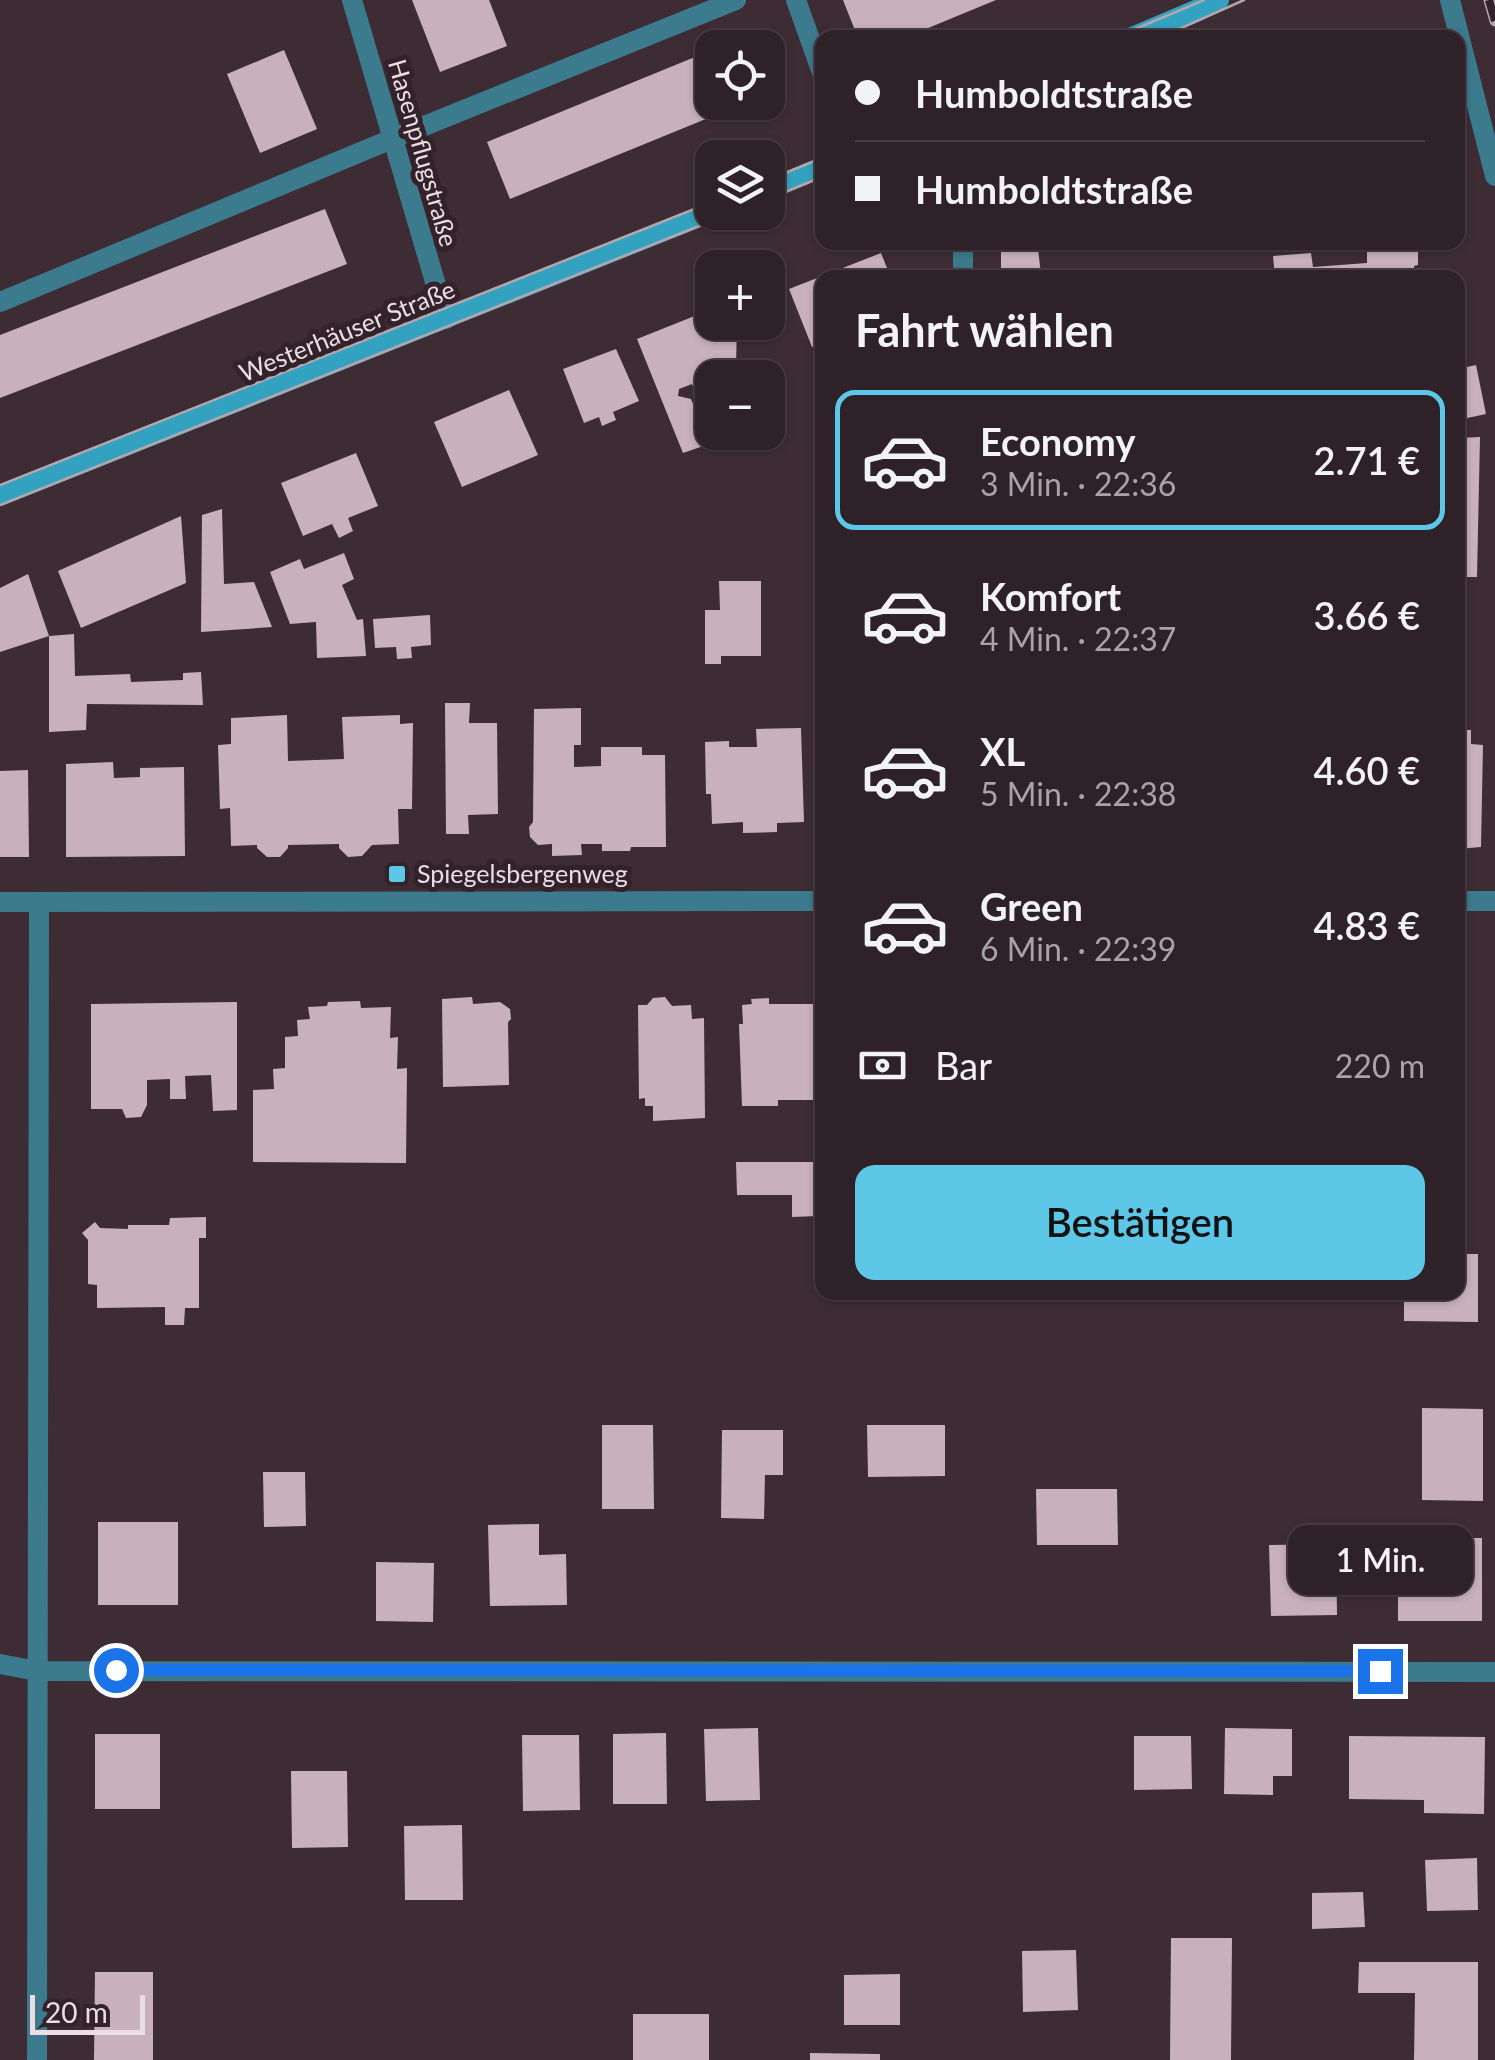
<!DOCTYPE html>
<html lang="de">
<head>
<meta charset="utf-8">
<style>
  body { margin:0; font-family:Lato,sans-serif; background:#3a2e33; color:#f1f3f6; height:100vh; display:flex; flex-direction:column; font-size:38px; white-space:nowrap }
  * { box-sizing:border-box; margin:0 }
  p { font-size:32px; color:#a7a3a7 }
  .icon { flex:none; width:55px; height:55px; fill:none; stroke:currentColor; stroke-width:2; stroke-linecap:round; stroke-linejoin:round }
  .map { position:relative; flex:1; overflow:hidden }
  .side { position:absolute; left:815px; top:270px; width:650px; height:1030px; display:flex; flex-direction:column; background:#2e2127; border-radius:20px; box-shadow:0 2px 8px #0004,0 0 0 2px #493e44 }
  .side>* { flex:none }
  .guide { position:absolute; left:815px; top:30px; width:650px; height:220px; border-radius:20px; box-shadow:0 2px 8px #0004,0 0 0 2px #493e44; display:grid; align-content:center; height:220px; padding:0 40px; background:#2e2127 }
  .fabs { position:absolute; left:695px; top:30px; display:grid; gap:20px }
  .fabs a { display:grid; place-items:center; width:90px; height:90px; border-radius:20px; background:#2e2127; box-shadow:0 2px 8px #0004,0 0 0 2px #493e44; font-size:50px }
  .scale { position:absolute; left:30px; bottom:25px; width:115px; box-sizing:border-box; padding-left:10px; border:5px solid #eadee4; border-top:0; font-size:28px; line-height:35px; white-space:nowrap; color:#eadee4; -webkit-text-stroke:8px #33222a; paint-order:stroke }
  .end { position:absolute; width:45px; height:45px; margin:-22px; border:12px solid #1a73e8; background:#fff; box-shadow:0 0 0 5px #fff }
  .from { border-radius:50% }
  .bubble { position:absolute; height:70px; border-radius:20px; background:#2e2127; box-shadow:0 2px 8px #0004,0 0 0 2px #493e44; font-size:32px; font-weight:600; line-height:70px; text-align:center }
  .guide b { display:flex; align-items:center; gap:35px; height:95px; font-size:38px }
  .guide b+b { border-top:2px solid #493e44 }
  .guide i { width:25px; height:25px; background:#f1f3f6 }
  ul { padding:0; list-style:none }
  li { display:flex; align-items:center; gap:30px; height:140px; margin:0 20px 15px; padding:0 20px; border:5px solid transparent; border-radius:20px }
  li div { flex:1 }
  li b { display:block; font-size:38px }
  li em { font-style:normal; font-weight:600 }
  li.active { border-color:#5cc7e7 }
  li>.icon { width:90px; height:90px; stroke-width:1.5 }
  h2 { padding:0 40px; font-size:45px; line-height:120px }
  .pay { display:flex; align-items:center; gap:25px; height:110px; padding:0 40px; font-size:38px }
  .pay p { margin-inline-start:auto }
  .primary-button { display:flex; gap:20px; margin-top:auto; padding:20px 40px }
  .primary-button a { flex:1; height:115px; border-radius:20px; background:#5cc7e7; color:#111; font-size:40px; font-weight:600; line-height:115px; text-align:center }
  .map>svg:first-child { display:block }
  .building { fill:#c8b1bb }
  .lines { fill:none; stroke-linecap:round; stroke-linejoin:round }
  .lane { stroke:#3c7a8d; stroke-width:20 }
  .street { stroke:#3c7a8d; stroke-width:20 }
  .secondary { stroke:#33a2c1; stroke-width:20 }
  .tram { stroke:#b3a6ac; stroke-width:2.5 }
  .rail-casing { stroke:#b3a6ac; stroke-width:11 }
  .rail { stroke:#33222a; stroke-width:8; stroke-dasharray:22; stroke-linecap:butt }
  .route { stroke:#1a73e8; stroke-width:12 }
  .poi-dot { fill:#5cc7e7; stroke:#33222a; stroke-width:4 }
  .labels { text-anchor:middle; stroke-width:10; stroke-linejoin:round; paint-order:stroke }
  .street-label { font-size:25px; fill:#eadee4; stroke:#33222a }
  .poi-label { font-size:25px; fill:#eadee4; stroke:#33222a; text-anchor:start }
</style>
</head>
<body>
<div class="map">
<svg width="1495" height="2060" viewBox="0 0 1495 2060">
  <rect width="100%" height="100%" fill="#3d2c34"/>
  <!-- building -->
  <g class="building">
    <polygon points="412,0 489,0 507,46 440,72"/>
    <polygon points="843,0 996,0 904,38 858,38"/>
    <polygon points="763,30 786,86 768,94 768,48 720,47"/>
    <polygon points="284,50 317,129 260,153 227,74"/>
    <polygon points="712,50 712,102 745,103 510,199 487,142"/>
    <polygon points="325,209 347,264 0,398 0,335"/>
    <polygon points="1001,242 1054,242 1053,246 1038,249 1041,274 1064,272 1065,278 1001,278"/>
    <polygon points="1367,242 1418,242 1418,265 1414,266 1415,278 1275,278 1273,256 1311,253 1313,267 1367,263"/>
    <polygon points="881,253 891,278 822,278 822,343 812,347 789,289"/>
    <polygon points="712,309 712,322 737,322 736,368 712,378 712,385 695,392 692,384 679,389 678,396 691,399 709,444 683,453 637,339"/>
    <polygon points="616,349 639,401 613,412 616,420 602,426 599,417 584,423 563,369"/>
    <polygon points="1476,365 1486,414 1458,420 1458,369"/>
    <polygon points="509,390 538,455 462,487 434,422"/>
    <polygon points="1480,437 1477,577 1458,577 1458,438"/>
    <polygon points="356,453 378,506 348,518 353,531 339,538 332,524 303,536 281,483"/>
    <polygon points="222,509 224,584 254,582 272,627 201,632 202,515"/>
    <polygon points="181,516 186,583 81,628 58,571"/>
    <polygon points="344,553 354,579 342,585 357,620 363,619 366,656 317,658 316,622 290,624 270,572 300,559 304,569"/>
    <polygon points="28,574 49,636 0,652 0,588"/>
    <polygon points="719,581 761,581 761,656 721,656 721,664 705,664 705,610 720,610"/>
    <polygon points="430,615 431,645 411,647 412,658 397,659 396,647 375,648 373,619"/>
    <polygon points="74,634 75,676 130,674 131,682 183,680 183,673 201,672 203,705 87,704 86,730 49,732 49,636"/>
    <polygon points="445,703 470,703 469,723 497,723 498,814 468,815 469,834 446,834"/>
    <polygon points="581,708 581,745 574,745 574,767 601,766 601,747 642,747 642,755 665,755 666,847 631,847 630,851 602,851 602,844 581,844 582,855 552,856 552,844 538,845 530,837 529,827 533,822 534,709"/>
    <polygon points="287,715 288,761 344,759 342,717 400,715 400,724 413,723 412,809 398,809 399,844 372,845 362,856 348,857 339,848 339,844 288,845 288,848 280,857 267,857 257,848 257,845 231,846 230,808 220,809 218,745 231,744 231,718"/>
    <polygon points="801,728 804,822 777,823 777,832 743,833 743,822 712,824 711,794 706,794 705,742 729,741 729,747 757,747 756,729"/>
    <polygon points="1458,730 1471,730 1471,744 1483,745 1481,847 1458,849"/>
    <polygon points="113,762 114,778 140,777 140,768 184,767 185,856 66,857 66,764"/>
    <polygon points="28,770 29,857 0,857 0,771"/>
    <polygon points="472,997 473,1004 500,1002 510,1009 511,1019 508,1022 509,1085 443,1087 442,999"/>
    <polygon points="665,997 672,1006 691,1005 692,1019 704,1018 705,1118 653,1121 653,1106 645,1106 645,1098 639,1099 638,1005 647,1005 653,998"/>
    <polygon points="769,998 769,1004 822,1004 822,1100 778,1100 778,1106 742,1106 739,1024 743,1024 742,1005 752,1004 751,999"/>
    <polygon points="360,1001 361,1008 391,1007 390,1038 398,1037 397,1069 407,1068 406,1163 253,1162 253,1090 274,1089 273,1069 285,1068 285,1037 298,1036 297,1020 310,1019 308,1007 327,1006 328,1002"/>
    <polygon points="237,1002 237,1110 213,1111 211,1075 185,1076 186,1099 170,1099 170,1079 147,1080 147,1105 141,1117 126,1118 122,1109 91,1109 91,1004"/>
    <polygon points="736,1162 822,1162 822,1195 817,1195 818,1216 792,1217 792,1195 737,1195"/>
    <polygon points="206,1217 206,1238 199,1238 199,1308 185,1308 184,1325 165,1325 165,1307 97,1308 97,1285 88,1284 88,1240 82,1233 95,1222 100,1228 128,1229 128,1225 169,1225 170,1218"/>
    <polygon points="1458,1254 1478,1254 1478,1322 1404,1321 1404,1292 1458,1292"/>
    <polygon points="1422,1408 1483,1409 1483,1501 1422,1500"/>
    <polygon points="602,1425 653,1425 654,1509 602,1509"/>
    <polygon points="867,1425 945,1425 945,1476 868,1477"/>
    <polygon points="722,1430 783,1430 783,1475 765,1475 764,1519 721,1518"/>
    <polygon points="263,1472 305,1472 306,1526 264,1527"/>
    <polygon points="1036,1489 1117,1489 1118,1545 1037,1545"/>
    <rect x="98" y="1522" width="80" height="83"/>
    <polygon points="539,1524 539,1555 566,1554 567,1605 490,1606 488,1525"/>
    <rect x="1398" y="1538" width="84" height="83"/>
    <polygon points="1336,1544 1337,1615 1271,1616 1269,1545"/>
    <polygon points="376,1562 434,1563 433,1622 376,1621"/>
    <polygon points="758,1728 760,1800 706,1801 704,1729"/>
    <polygon points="1225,1728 1292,1729 1292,1776 1273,1776 1273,1795 1224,1794"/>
    <polygon points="666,1733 667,1804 613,1804 613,1734"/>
    <rect x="95" y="1734" width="65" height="75"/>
    <polygon points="522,1735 579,1735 580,1810 523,1811"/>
    <polygon points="1134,1736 1191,1736 1192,1789 1134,1790"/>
    <polygon points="1349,1736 1485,1737 1484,1814 1424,1813 1424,1800 1349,1799"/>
    <polygon points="291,1771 347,1771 348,1847 292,1848"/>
    <polygon points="462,1825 463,1900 405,1900 404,1826"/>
    <polygon points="1477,1858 1478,1910 1427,1911 1425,1860"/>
    <polygon points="1363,1892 1365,1927 1312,1929 1312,1893"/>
    <polygon points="1171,1938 1232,1938 1231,2060 1170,2060"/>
    <polygon points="1076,1950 1078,2010 1023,2012 1022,1951"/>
    <polygon points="1359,1962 1478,1962 1478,2060 1414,2060 1415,1993 1358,1993"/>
    <polygon points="95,1972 153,1972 153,2060 94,2060"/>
    <polygon points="900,1974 900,2025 844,2025 844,1975"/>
    <rect x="633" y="2014" width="76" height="46"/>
    <polygon points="810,2053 880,2054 880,2060 810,2060"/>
  </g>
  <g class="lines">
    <!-- lane -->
    <polyline class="lane" points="0,302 392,139 736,0"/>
    <!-- street -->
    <g class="street">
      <polyline points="352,0 446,319"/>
      <polyline points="796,0 822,73"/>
      <polyline points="1450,0 1495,176"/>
      <polyline points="963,278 963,242"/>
      <polyline points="1458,901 1495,901"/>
      <polyline points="0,902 822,901"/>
      <polyline points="0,1664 37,1671 1495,1672"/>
      <polyline points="37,2060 39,902"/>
    </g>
    <!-- secondary -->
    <g class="secondary">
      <polyline points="1130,38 1219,0"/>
      <polyline points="768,190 822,167"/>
      <polyline points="0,496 712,212"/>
    </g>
    <!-- tram -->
    <g class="tram">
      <polyline points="1114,38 1204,0"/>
      <polyline points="1159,38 1244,0"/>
      <polyline points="768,180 822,158"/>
      <polyline points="768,199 822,177"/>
      <polyline points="0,485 712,202"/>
      <polyline points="0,505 734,212"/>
    </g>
    <!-- rail casing -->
    <g class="rail-casing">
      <polyline id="rail" points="1489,0 1495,21"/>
    </g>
    <!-- rail -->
    <use href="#rail" class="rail"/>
  </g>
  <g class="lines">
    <!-- route -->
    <polyline class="route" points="116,1670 1380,1671"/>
  </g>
  <!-- markers -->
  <rect class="poi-dot" x="387" y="864" width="20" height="20" rx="5"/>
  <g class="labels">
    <!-- street labels -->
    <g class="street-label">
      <text transform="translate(423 153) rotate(74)" y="9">Hasenpflugstraße</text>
      <text transform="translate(347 331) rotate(-22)" y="9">Westerhäuser Straße</text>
    </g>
    <!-- poi labels -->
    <g class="poi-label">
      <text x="417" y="883">Spiegelsbergenweg</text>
    </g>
  </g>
</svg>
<div class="fabs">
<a><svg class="icon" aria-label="locate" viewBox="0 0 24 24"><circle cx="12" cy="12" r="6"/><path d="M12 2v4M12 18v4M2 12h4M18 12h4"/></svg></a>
<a><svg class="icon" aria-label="layers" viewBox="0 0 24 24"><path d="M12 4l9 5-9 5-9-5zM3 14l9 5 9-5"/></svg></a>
<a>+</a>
<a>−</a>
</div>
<div class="scale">20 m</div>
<i class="end from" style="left:116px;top:1670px"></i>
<i class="end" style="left:1380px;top:1671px"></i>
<div class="bubble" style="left:1288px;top:1525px;width:185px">1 Min.</div>
<div class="guide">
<b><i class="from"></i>Humboldtstraße</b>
<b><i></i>Humboldtstraße</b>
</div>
<section class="side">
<h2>Fahrt wählen</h2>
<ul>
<li class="active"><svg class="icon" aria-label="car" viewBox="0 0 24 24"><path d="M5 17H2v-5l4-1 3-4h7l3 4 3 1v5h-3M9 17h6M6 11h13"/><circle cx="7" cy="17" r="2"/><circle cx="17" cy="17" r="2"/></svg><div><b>Economy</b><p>3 Min. · 22:36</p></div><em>2.71 €</em></li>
<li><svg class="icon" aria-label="car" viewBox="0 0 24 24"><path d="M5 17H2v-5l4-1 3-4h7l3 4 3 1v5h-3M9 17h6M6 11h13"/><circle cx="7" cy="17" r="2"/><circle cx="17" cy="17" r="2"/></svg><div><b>Komfort</b><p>4 Min. · 22:37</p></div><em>3.66 €</em></li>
<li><svg class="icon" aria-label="car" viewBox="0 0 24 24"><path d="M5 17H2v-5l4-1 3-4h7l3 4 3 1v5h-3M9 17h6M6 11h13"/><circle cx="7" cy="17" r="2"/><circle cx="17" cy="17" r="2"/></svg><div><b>XL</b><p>5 Min. · 22:38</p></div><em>4.60 €</em></li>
<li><svg class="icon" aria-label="car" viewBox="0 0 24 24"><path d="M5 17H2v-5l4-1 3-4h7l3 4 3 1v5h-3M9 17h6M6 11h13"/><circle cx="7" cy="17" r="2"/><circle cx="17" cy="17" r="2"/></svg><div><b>Green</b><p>6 Min. · 22:39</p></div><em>4.83 €</em></li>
</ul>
<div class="pay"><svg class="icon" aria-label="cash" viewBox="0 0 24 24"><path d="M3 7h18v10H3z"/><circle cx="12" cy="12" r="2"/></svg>Bar<p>220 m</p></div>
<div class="primary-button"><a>Bestätigen</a></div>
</section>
</div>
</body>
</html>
